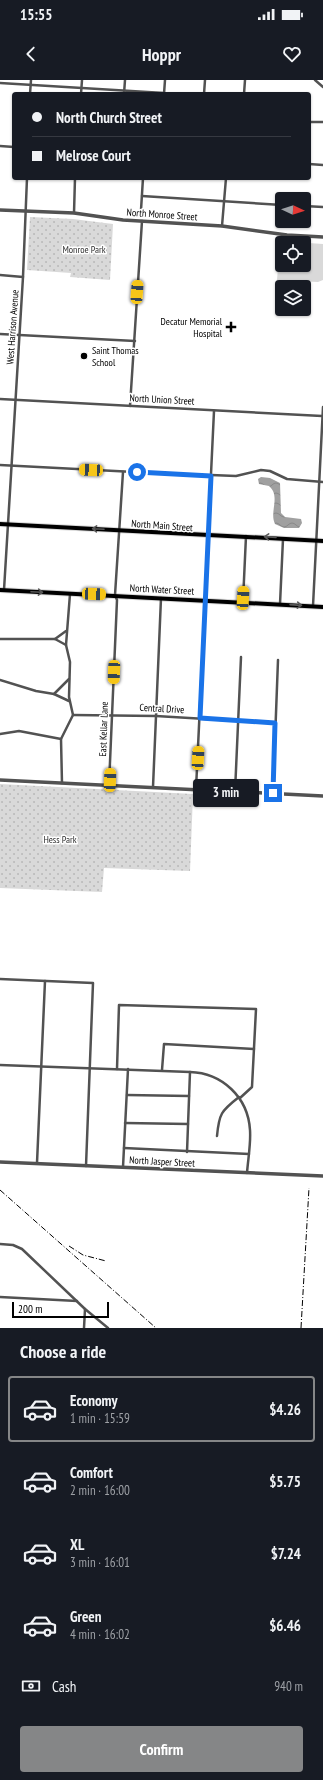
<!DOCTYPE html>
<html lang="en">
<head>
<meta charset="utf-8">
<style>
  body { margin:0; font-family:"PT Sans Narrow",sans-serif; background:#20242c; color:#f1f3f6; height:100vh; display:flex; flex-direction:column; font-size:15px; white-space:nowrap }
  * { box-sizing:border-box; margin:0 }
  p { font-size:13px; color:#9ea1a6 }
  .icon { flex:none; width:22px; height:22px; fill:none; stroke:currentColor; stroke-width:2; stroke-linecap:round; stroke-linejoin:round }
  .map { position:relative; height:1248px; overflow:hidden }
  .details { display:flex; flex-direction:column; background:#171b24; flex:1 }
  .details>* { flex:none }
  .guide { position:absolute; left:12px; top:12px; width:299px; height:88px; border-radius:4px; box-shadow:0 1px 3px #0004; display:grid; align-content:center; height:88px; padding:0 20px; background:#171b24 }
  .needle { width:26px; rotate:94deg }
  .fabs { position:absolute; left:275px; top:112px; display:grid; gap:8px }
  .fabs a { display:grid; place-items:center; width:36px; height:36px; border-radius:4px; background:#171b24; box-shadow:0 1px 3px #0004; font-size:20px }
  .scale { position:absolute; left:12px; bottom:10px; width:97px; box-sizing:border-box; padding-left:4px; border:2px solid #000; border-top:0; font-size:11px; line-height:14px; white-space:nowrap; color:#000; -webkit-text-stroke:3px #fff; paint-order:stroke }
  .end { position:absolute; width:18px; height:18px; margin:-9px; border:5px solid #1a73e8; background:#fff; box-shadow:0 0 0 2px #fff }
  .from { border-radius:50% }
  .bubble { position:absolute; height:28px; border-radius:4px; background:#171b24; box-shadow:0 1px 3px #0004; font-size:13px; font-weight:800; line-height:28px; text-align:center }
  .car { position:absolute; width:12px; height:24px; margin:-12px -6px; border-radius:5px; box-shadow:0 0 3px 1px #0007; background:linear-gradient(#f5c518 24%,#345 0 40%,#f5c518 0 76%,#345 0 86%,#f5c518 0) }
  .guide b { display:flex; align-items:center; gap:14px; height:38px; font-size:15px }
  .guide b+b { border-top:1px solid #363941 }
  .guide i { width:10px; height:10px; background:#f1f3f6 }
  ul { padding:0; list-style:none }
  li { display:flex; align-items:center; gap:12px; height:66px; margin:0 8px 6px; padding:0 12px; border:2px solid transparent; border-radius:4px }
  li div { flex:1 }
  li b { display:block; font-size:15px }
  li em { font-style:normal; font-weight:800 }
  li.selected { border-color:#858687 }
  li>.icon { width:36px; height:36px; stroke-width:1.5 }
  h2 { padding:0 20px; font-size:18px; line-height:48px }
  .pay { display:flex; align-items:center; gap:10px; height:44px; padding:0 20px; font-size:15px }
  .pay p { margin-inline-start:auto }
  .action { display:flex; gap:8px; margin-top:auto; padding:8px 20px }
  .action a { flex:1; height:46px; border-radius:4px; background:#858687; color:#fff; font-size:16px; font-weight:800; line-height:46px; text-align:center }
  .status { display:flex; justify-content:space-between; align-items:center; height:28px; padding:0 20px; background:#171b24; direction:ltr }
  .status svg { height:11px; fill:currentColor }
  header { display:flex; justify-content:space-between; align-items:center; height:52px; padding:0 20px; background:#171b24; font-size:18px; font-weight:800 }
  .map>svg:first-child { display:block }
  .grass { fill:#d9d9d9; fill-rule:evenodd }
  .park { fill:url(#park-dots) }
  .water { fill:url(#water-waves) }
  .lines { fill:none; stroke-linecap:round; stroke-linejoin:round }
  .primary-casing { stroke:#dbdbdb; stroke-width:6 }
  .minor { stroke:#525252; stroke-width:2.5 }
  .tertiary { stroke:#525252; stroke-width:3.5 }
  .primary { stroke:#000; stroke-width:4 }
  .rail { stroke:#000; stroke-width:1; stroke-dasharray:6 2 1 2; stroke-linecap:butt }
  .oneway { stroke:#595959 }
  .route { stroke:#1a73e8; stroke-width:5 }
  .poi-dot { fill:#000; stroke:#fff; stroke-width:1.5 }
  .labels { text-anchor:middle; stroke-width:3; stroke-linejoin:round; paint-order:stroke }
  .street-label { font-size:10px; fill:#000; stroke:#fff }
  .park-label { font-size:10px; fill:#303030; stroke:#fff }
  .poi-label { font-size:10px; fill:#000; stroke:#fff; text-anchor:end }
</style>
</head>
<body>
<div class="status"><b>15:55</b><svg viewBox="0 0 49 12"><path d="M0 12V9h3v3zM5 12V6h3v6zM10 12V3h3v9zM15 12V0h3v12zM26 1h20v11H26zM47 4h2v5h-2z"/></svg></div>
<header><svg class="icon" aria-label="back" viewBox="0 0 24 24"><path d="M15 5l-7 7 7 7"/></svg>Hoppr<svg class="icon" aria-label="heart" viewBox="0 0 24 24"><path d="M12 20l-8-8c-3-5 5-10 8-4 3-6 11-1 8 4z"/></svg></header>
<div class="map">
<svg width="323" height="1248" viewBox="0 0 323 1248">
  <defs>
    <pattern id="park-dots" width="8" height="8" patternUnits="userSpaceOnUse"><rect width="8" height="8" fill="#d9d9d9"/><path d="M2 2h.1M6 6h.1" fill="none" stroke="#b8b8b8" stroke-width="1.8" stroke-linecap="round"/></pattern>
    <pattern id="water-waves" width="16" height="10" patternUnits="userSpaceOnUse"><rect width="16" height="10" fill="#a0a0a0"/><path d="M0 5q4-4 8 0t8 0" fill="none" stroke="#888"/></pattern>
  </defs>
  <rect width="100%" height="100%" fill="#fff"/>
  <!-- grass -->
  <path class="grass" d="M280,161l43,3v36l-5,2 -41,-2zM282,163h22v22h-22z"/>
  <!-- park -->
  <g class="park">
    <polygon points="30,137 73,139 113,144 110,200 70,197 71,193 27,190"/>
    <polygon points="0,704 193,714 190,791 104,788 102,812 0,808"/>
  </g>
  <!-- water -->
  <path class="water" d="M261,397l9,1 10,5 1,30 4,4 16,2 1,4 -3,5h-15l-9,-4c-6,-12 6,-28 -6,-38l-10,-2 -1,-5z"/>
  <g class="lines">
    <!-- primary casing -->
    <g class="primary-casing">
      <g id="primary">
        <polyline points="0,444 323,461"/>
        <polyline points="0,510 323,527"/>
      </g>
    </g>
    <!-- minor -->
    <g class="minor">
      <polyline points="315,0 323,7"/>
      <polyline points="0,3 164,13"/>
      <polyline points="30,14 31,0"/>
      <polyline points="81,14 82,0"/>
      <polyline points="124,14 125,0"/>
      <polyline points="164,14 165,0"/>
      <polyline points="204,14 205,0"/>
      <polyline points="244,14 245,0"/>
      <polyline points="309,42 323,42"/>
      <polyline points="0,66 14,67"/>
      <polyline points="309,84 323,85"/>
      <polyline points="142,116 282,125"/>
      <polyline points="304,126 323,127"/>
      <polyline points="141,130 143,98"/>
      <polyline points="74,133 75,98"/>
      <polyline points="222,146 226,98"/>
      <polyline points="0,195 23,197"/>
      <polyline points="0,254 135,261"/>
      <polyline points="0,319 322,336"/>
      <polyline points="130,326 142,141"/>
      <polyline points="0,385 211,396"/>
      <polyline points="211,395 236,396 261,390 270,391 287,399 323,402"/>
      <polyline points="4,510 23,197 27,98"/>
      <polyline points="243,521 246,456"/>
      <polyline points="280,524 283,459"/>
      <polyline points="313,526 323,327"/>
      <polyline points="0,559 55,559 66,565"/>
      <polyline points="55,559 66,551"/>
      <polyline points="0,600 36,611 54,614 69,621"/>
      <polyline points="54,614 69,599"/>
      <polyline points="73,635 156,636 275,643"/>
      <polyline points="0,654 19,651 61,659"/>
      <polyline points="62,703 61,659 73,635 69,617 70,582 66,565 70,514"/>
      <polyline points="109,705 117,520 115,515 123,392"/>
      <polyline points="153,707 161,518"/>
      <polyline points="196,709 214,331"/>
      <polyline points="235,712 241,577"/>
      <polyline points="273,713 278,580"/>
      <polyline points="0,899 93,903 86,1086"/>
      <path d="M0,985l190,7c32,1 58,25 60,58 1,14 -2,29 -3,43"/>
      <polyline points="117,989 119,925 256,929 252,1007 240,1018"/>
      <polyline points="162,990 164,964 254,969"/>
      <polyline points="127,1015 189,1016"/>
      <polyline points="125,1043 188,1044"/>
      <path d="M217,1056c2,-22 4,-25 22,-39"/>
      <polyline points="124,1068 249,1074"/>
      <polyline points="187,1072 190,992"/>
      <polyline points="37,1083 45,901"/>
      <polyline points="123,1087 128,989"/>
      <polyline points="0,1164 13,1165 22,1169 85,1229 108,1248"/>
      <polyline points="0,1217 77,1221"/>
      <polyline points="84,1248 85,1229"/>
    </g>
    <!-- tertiary -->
    <g class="tertiary">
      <polyline points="0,130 74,133 123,140 222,146 287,155 323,157"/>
      <polyline points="0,700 323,716"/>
      <polyline points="0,1082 323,1096"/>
    </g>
    <!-- primary -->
    <use href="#primary" class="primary"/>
    <!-- rail -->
    <g class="rail">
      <polyline points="0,1110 156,1248"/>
      <polyline points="69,1166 83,1175 106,1181"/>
      <polyline points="301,1248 309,1108"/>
    </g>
  </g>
  <!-- one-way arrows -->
  <defs><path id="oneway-shaft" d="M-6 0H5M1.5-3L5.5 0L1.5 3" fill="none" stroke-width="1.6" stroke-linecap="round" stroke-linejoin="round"/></defs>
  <g class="oneway">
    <use href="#oneway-shaft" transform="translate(98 449) rotate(-177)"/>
    <use href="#oneway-shaft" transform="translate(270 457) rotate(-176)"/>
    <use href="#oneway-shaft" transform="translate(37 512) rotate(3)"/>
    <use href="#oneway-shaft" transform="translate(296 525) rotate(4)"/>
  </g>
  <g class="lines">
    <!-- route -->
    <polyline class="route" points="137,392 211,396 200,638 275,643 273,713"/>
  </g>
  <!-- markers -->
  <g class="poi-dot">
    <path d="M229 241h4v4h4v4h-4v4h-4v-4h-4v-4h4z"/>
    <circle cx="84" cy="276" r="4"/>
  </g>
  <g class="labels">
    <!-- street labels -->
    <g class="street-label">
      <text transform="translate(162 134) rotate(4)" y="4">North Monroe Street</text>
      <text transform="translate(12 247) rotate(-86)" y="4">West Harrison Avenue</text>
      <text transform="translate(162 319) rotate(3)" y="4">North Union Street</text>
      <text transform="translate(162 445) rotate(4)" y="4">North Main Street</text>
      <text transform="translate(162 509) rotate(3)" y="4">North Water Street</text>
      <text transform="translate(162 628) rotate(3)" y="4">Central Drive</text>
      <text transform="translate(103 649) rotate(-88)" y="4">East Kellar Lane</text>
      <text transform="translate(162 1081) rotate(3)" y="4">North Jasper Street</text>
    </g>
    <!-- park labels -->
    <g class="park-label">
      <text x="84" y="173">Monroe Park</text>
      <text x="60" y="763">Hess Park</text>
    </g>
    <!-- poi labels -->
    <g class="poi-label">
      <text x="222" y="245">Decatur Memorial<tspan x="222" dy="12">Hospital</tspan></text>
      <text x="92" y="274" text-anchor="start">Saint Thomas<tspan x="92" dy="12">School</tspan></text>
    </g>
  </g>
</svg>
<div class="fabs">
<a><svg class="needle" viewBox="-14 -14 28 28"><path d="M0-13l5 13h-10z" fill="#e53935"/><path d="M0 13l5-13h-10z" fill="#9ea1a6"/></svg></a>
<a><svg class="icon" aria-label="locate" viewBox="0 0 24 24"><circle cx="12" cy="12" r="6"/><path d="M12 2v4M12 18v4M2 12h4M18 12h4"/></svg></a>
<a><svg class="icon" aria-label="layers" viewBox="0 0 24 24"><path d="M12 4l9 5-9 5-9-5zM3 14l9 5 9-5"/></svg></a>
</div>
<div class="scale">200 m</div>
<i class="end from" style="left:137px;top:392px"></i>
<i class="end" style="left:273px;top:713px"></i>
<div class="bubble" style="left:193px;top:699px;width:66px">3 min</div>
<i class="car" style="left:137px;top:212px;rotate:4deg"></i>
<i class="car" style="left:91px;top:390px;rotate:273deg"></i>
<i class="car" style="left:94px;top:514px;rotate:92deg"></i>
<i class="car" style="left:243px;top:518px;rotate:3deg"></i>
<i class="car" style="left:114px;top:592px;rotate:182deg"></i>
<i class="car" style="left:198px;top:678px;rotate:3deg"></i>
<i class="car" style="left:110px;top:700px;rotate:2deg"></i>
<div class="guide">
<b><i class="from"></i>North Church Street</b>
<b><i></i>Melrose Court</b>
</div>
</div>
<section class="details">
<h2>Choose a ride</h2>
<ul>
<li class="selected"><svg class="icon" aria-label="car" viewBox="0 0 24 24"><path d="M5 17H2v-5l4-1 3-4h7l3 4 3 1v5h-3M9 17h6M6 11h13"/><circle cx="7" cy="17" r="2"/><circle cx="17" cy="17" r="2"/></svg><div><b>Economy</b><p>1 min · 15:59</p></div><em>$4.26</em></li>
<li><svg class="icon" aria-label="car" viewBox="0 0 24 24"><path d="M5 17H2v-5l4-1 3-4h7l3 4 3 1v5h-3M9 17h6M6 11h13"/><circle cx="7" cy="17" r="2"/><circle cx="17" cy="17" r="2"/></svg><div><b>Comfort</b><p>2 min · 16:00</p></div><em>$5.75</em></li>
<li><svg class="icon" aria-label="car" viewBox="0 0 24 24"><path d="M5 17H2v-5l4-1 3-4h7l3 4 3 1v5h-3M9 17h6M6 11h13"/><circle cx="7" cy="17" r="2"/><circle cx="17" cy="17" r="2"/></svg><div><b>XL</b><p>3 min · 16:01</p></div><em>$7.24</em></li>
<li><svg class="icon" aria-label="car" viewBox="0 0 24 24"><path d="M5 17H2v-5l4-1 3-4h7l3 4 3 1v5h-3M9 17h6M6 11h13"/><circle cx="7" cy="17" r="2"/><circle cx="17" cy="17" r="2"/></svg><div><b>Green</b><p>4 min · 16:02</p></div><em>$6.46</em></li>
</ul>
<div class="pay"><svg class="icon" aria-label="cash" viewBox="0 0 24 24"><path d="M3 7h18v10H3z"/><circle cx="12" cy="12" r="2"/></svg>Cash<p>940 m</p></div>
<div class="action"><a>Confirm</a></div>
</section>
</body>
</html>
